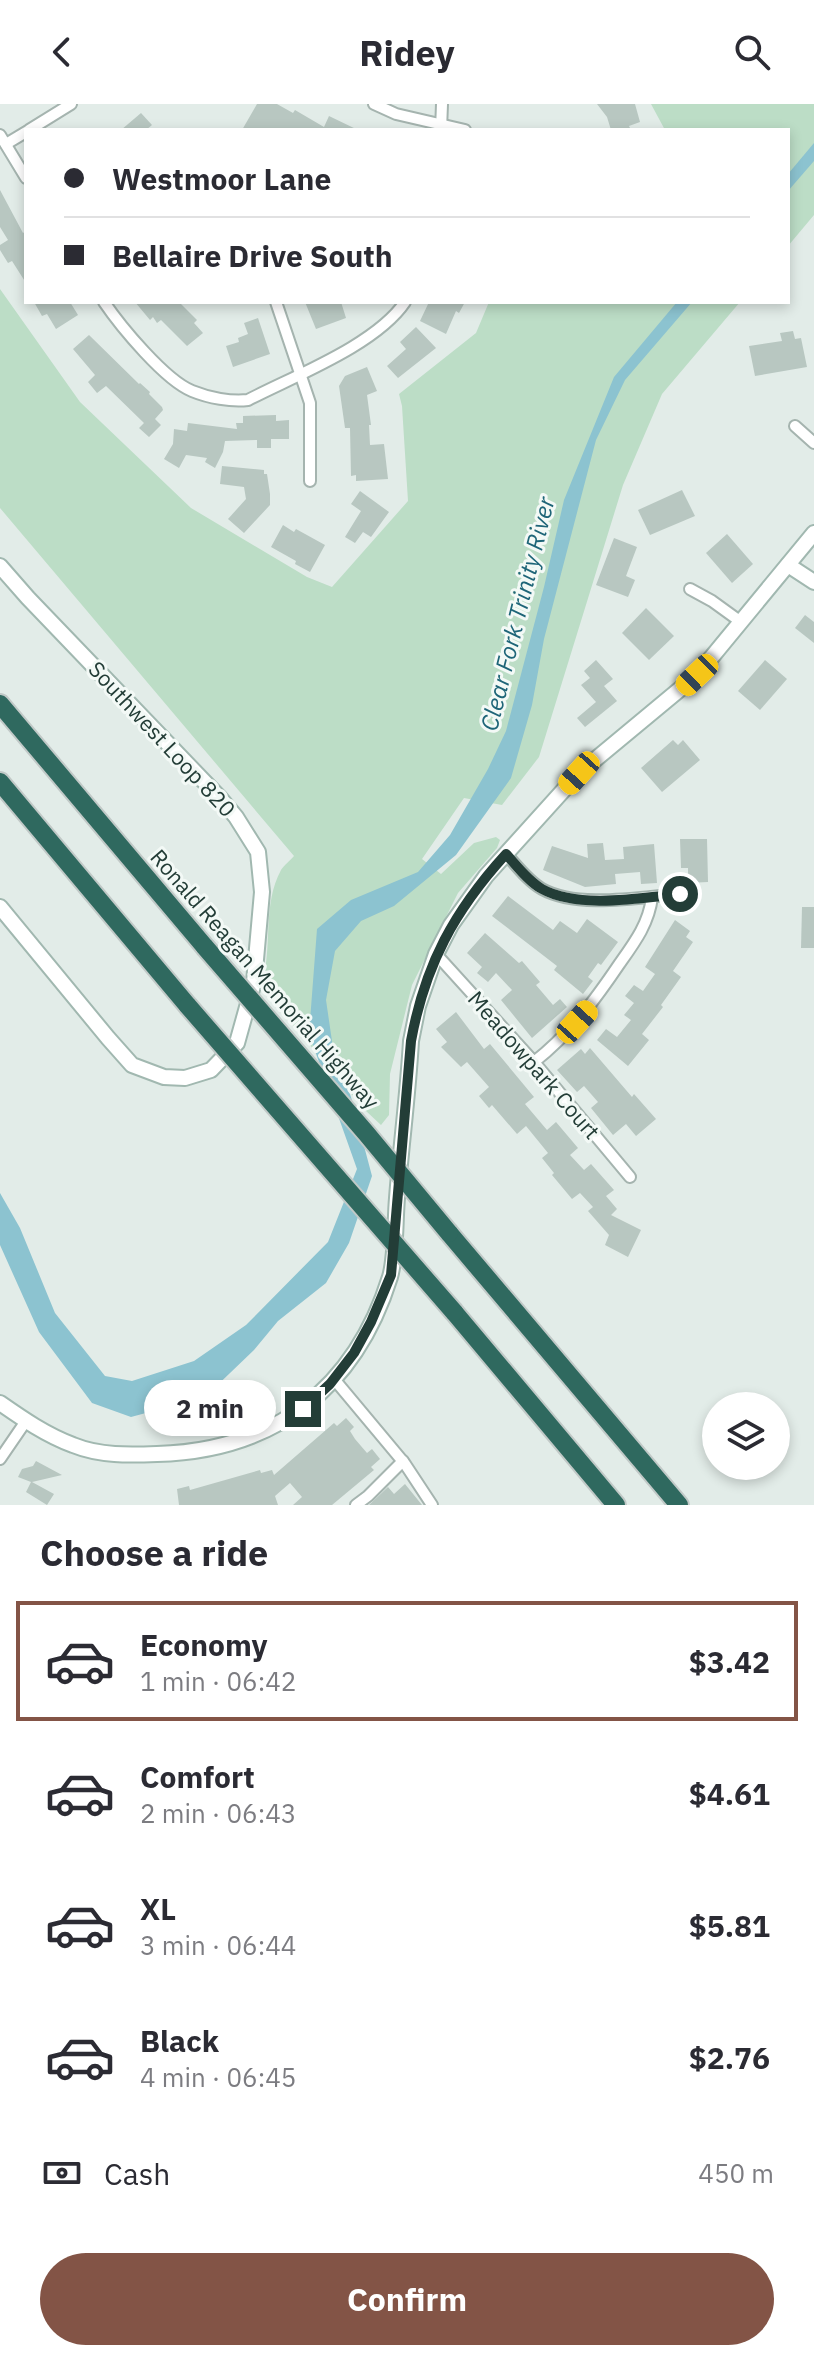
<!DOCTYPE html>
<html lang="en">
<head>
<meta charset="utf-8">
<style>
  body { margin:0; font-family:"IBM Plex Sans",sans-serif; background:#f2f2f3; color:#2b2b33; height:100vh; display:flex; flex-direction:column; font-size:30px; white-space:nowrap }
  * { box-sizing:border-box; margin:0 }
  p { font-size:26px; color:#7c7c81 }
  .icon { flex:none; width:44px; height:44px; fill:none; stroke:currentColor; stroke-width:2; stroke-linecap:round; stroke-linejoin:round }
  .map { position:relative; height:1401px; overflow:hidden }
  .details { display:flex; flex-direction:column; background:#fff; flex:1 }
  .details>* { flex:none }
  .guide { position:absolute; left:24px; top:24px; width:766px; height:176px; border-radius:0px; box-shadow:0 4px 12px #0003; display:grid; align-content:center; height:176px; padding:0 40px; background:#fff }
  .tools { position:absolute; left:702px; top:1288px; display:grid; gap:16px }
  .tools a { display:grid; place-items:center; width:88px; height:88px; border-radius:50%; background:#fff; box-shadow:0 4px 12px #0003; font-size:40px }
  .end { position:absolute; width:36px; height:36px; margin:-18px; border:10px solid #233d37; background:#fff; box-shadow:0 0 0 4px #fff }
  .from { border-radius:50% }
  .bubble { position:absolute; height:56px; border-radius:28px; background:#fff; box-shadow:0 4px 12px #0003; font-size:26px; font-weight:700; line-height:56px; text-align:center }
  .car { position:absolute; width:24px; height:48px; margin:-24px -12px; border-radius:10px; box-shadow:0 0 6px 2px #0007; background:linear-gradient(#f5c518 24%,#345 0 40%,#f5c518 0 76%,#345 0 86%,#f5c518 0) }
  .guide b { display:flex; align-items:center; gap:28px; height:76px; font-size:30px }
  .guide b+b { border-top:2px solid #e1e1e2 }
  .guide i { width:20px; height:20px; background:#2b2b33 }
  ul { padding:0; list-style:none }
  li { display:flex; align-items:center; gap:24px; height:120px; margin:0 16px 12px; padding:0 24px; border:4px solid transparent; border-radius:0px }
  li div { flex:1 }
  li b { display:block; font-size:30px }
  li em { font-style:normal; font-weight:700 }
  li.current { border-color:#835446 }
  li>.icon { width:72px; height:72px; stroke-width:1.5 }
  h2 { padding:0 40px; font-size:36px; line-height:96px }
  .pay { display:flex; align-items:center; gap:20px; height:88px; padding:0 40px; font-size:30px }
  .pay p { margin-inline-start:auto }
  .primary-button { display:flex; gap:16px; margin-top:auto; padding:16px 40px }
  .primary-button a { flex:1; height:92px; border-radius:48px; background:#835446; color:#fff; font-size:32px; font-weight:700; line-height:92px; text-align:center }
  header { display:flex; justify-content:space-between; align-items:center; height:104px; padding:0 40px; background:#fff; font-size:36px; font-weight:700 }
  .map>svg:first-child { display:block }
  .green { fill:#bcddc6 }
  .water { fill:#8cc3d0 }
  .building { fill:#b8c7c1 }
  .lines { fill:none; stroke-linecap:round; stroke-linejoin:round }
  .street-casing { stroke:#a5b4af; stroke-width:14 }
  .secondary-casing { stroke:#a1b8b0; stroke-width:18 }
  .highway-casing { stroke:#c1c9c7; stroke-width:22 }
  .street { stroke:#fff; stroke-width:10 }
  .secondary { stroke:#fff; stroke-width:14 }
  .highway { stroke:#2f695f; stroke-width:18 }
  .highway-bridge-casing { stroke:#c1c9c7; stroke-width:22; stroke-linecap:butt }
  .highway-bridge { stroke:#2f695f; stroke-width:18 }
  .route { stroke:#233d37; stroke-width:10 }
  .labels { text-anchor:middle; stroke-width:6; stroke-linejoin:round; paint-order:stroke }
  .street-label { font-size:22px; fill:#233d37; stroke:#f3f9f6 }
  .water-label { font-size:24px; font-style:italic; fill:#1e6578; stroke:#f3f9f6 }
</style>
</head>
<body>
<header><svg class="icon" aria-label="back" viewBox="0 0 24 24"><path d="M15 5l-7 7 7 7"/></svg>Ridey<svg class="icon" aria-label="search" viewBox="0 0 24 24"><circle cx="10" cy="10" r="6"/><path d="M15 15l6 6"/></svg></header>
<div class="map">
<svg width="814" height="1401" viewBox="0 0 814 1401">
  <rect width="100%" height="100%" fill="#e2ece8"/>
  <!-- green -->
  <g class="green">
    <polygon points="651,0 814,0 814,111 788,142 788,26 665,26"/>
    <path d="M0,185l80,113 111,106 116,69 25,10 76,-86 -6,-95 -3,-12 77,-61 13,-31h251l-78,92 -39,91 -84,272 -37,48 -38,-7 -42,61 19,15 33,-31 22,-6 4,3 -3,8 -39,45 -46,92 -22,89 -1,41 -8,10 -15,-14 -92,-108 -12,-20c11,-37 0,-78 19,-113 3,-5 9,-9 13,-14l-294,-348z"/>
  </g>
  <!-- water -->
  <g class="water">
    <polygon points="814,39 814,57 788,87 788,70"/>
    <polygon points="677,198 692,198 625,276 596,336 544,535 532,601 511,674 456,751 394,802 361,817 335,847 326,896 333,944 351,993 372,1072 349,1139 326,1179 278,1217 254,1246 205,1293 131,1313 92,1299 39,1228 0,1141 0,1089 20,1124 55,1209 105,1272 132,1277 194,1257 246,1221 328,1138 357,1065 309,930 317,825 351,796 418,768 450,731 488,665 506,627 544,483 564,396 614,273"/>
  </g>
  <!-- building -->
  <g class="building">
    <polygon points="257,0 277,0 293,9 295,6 324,23 329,12 358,26 242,26"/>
    <polygon points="597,0 635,0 640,18 629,22 631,26 611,26 607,13"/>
    <polygon points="141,9 152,21 146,26 121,26"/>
    <polygon points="0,86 23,129 26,127 26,179 12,157 8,159 0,146 0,141 8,136 0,123"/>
    <polygon points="34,198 70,198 78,211 56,225 47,210 42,212"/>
    <polygon points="135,198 179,198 197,216 194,219 203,229 187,242 161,216 157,219 153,213 150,216"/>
    <polygon points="305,198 341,198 346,214 316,225"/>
    <polygon points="429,198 465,198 459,209 456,207 446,230 420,217"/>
    <polygon points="258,214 270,250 233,263 226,242 239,238 238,234 248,230 244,219"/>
    <polygon points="416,223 436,244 398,274 387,262 406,245 400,238"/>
    <polygon points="793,227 795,235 801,234 807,263 755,272 749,242 782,237 780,229"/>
    <polygon points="89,231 139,280 140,279 150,288 149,290 162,303 163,306 155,315 161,321 149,333 139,324 144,319 106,282 97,289 88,278 95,271 73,245"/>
    <polygon points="367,263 377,287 367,291 371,321 369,321 370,341 384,340 388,375 356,377 356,371 351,372 350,324 345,324 339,282 345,272"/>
    <polygon points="276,311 276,317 289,316 289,335 271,335 271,344 257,344 257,336 225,337 223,348 215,364 205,358 207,354 186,351 179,364 164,355 173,340 174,325 187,327 188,319 237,325 236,319 243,319 243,312"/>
    <polygon points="222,362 264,366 264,370 267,370 270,390 270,401 244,429 228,415 246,395 244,383 220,380"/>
    <polygon points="682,386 695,412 650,431 638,406"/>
    <polygon points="360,387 389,408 371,433 363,428 355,439 345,433 361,407 351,400"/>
    <polygon points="283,421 294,428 296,425 325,441 310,468 295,460 296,457 271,443"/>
    <polygon points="727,430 753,460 732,479 706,449"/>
    <polygon points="614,434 637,443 626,472 635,476 628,493 596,481"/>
    <polygon points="646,504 674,532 649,556 622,529"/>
    <polygon points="805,511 814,518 814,539 795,524"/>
    <polygon points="596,556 613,575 604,582 617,597 585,623 577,614 596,598 581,581 590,574 584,567"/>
    <polygon points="765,556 787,575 760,606 738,587"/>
    <polygon points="673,636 678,641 683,636 700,656 662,688 641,664"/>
    <polygon points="680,735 707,735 708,778 688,779 688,764 681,764"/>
    <polygon points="603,739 605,756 624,755 623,743 654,740 657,779 641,780 640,768 615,770 616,780 585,783 543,766 552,742 588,754 587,740"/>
    <polygon points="508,792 553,826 560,817 577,829 587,815 618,838 601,861 598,859 588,873 593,877 583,890 554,866 557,862 492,812"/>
    <polygon points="802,803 814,803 814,844 801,844"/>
    <polygon points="675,816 690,827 686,833 693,838 673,867 681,873 661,901 663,903 642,930 649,936 628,962 597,936 606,925 617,933 631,916 624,911 634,899 625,892 634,881 643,887 655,870 645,863"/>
    <polygon points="485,829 519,859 522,857 540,878 536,881 553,901 560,895 567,903 532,934 501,896 512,886 496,869 488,878 477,869 482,863 467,849"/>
    <polygon points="456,908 484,945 490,940 534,993 525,1000 547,1026 556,1018 578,1044 570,1051 584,1066 591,1060 614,1086 606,1092 617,1105 611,1111 641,1126 628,1153 605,1141 609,1131 588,1107 593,1103 580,1089 572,1095 552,1071 554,1069 542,1054 548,1049 526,1022 517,1030 492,1001 489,1004 479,992 489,983 467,958 461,963 441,943 447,938 436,925"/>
    <polygon points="590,944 632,993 634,990 656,1015 636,1032 626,1020 613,1031 591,1004 598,998 584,982 577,988 557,966 581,945 585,950"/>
    <polygon points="346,1314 354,1323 350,1327 355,1335 367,1349 372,1345 380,1355 371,1363 374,1366 332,1401 293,1401 302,1393 290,1379 275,1392 278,1401 179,1401 177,1385 189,1382 190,1386 260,1366 261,1369 272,1366 274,1371 334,1319 337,1322"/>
    <polygon points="36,1357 62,1371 32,1378 54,1390 47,1401 26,1388 31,1378 18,1373 22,1365 33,1362"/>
    <polygon points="405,1380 422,1401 369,1401 388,1383 394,1390"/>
  </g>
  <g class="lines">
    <!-- street casing -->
    <g class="street-casing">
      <g id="street">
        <polyline points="374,0 396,10 465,26"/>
        <polyline points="29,26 71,0"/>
        <polyline points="441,26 442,0"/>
        <polyline points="0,31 26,74"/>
        <polyline points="6,40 26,28"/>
        <path d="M104,198c17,25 61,78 88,89 17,7 39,11 56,9 46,-24 128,-55 157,-98"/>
        <polyline points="276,198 310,299 310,377"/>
        <polyline points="795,322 814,339"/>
        <polyline points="690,485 712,497 741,518"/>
        <path d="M506,750c11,12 22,27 36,35 36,20 98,8 138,5"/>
        <polyline points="436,850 534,958 630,1073"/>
        <path d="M534,958c36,-28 61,-62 86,-99 15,-21 29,-40 32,-66"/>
        <polyline points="334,1275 405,1360 432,1401"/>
        <polyline points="0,1355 26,1317"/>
        <polyline points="356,1401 368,1392 403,1357"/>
      </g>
    </g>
    <!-- secondary casing -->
    <g class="secondary-casing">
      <g id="secondary">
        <polyline points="788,461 814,478"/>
        <polyline points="0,462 28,494 220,694 236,713 258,748 262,788 254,878 237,939 211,966 185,974 164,973 132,961 108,934 0,803"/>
        <path d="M0,1299c23,16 46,32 73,42 27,11 56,10 84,9 117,-3 198,-65 233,-177 6,-20 5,-56 7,-79 4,-52 11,-104 14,-157l7,-35 18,-52 15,-29 35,-49 93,-103 118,-98 117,-142"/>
      </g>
    </g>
    <!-- highway casing -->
    <g class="highway-casing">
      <g id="highway">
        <polyline points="0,600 205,843"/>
        <polyline points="0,678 188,902"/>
        <polyline points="449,1129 679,1401"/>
        <polyline points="454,1208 616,1401"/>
      </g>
    </g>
    <!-- street -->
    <use href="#street" class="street"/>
    <!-- secondary -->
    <use href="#secondary" class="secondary"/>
    <!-- highway -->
    <use href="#highway" class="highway"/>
    <!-- highway-bridge casing -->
    <g class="highway-bridge-casing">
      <g id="highway-bridge">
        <polyline points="205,843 366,1029 449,1129"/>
        <polyline points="188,902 454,1208"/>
      </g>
    </g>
    <!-- highway-bridge -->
    <use href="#highway-bridge" class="highway-bridge"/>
  </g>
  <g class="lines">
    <!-- route -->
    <path class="route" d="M303,1305l27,-25 24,-31 17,-31 20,-47 20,-234c14,-76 43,-130 95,-187 11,12 22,27 36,35 36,20 98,9 138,5"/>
  </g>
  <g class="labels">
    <!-- street labels -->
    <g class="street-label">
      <text transform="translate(162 635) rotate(47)" y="8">Southwest Loop 820</text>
      <text transform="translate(265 875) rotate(49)" y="8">Ronald Reagan Memorial Highway</text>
      <text transform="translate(534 961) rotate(49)" y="8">Meadowpark Court</text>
    </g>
    <!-- water labels -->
    <g class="water-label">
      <text transform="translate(518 510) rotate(-76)" y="8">Clear Fork Trinity River</text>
    </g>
  </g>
</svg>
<div class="tools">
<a><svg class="icon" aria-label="layers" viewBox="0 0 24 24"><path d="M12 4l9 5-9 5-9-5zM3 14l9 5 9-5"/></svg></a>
</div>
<i class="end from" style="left:680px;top:790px"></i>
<i class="end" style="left:303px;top:1305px"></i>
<div class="bubble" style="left:144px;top:1276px;width:132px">2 min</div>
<i class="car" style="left:697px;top:571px;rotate:226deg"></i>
<i class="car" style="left:579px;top:669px;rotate:222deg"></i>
<i class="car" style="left:577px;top:918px;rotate:42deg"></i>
<div class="guide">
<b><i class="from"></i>Westmoor Lane</b>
<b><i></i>Bellaire Drive South</b>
</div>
</div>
<section class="details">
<h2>Choose a ride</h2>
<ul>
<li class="current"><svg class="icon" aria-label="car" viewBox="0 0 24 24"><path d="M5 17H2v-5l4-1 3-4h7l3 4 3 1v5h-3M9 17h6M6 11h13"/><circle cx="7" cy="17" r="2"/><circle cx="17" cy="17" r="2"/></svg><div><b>Economy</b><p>1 min · 06:42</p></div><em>$3.42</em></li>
<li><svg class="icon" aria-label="car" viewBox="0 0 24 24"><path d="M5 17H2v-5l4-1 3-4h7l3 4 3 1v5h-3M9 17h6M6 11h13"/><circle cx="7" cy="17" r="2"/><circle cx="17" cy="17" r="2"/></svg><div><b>Comfort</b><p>2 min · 06:43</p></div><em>$4.61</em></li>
<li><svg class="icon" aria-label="car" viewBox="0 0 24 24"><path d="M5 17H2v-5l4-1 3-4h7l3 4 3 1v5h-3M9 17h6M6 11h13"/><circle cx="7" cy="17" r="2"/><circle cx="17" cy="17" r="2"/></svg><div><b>XL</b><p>3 min · 06:44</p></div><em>$5.81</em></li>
<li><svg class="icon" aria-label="car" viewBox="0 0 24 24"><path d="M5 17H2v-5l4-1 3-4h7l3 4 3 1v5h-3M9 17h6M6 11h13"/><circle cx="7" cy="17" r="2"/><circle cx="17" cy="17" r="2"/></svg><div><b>Black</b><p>4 min · 06:45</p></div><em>$2.76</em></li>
</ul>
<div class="pay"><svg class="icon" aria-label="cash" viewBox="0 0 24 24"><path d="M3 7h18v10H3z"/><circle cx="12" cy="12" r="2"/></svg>Cash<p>450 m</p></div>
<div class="primary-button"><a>Confirm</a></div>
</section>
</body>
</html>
